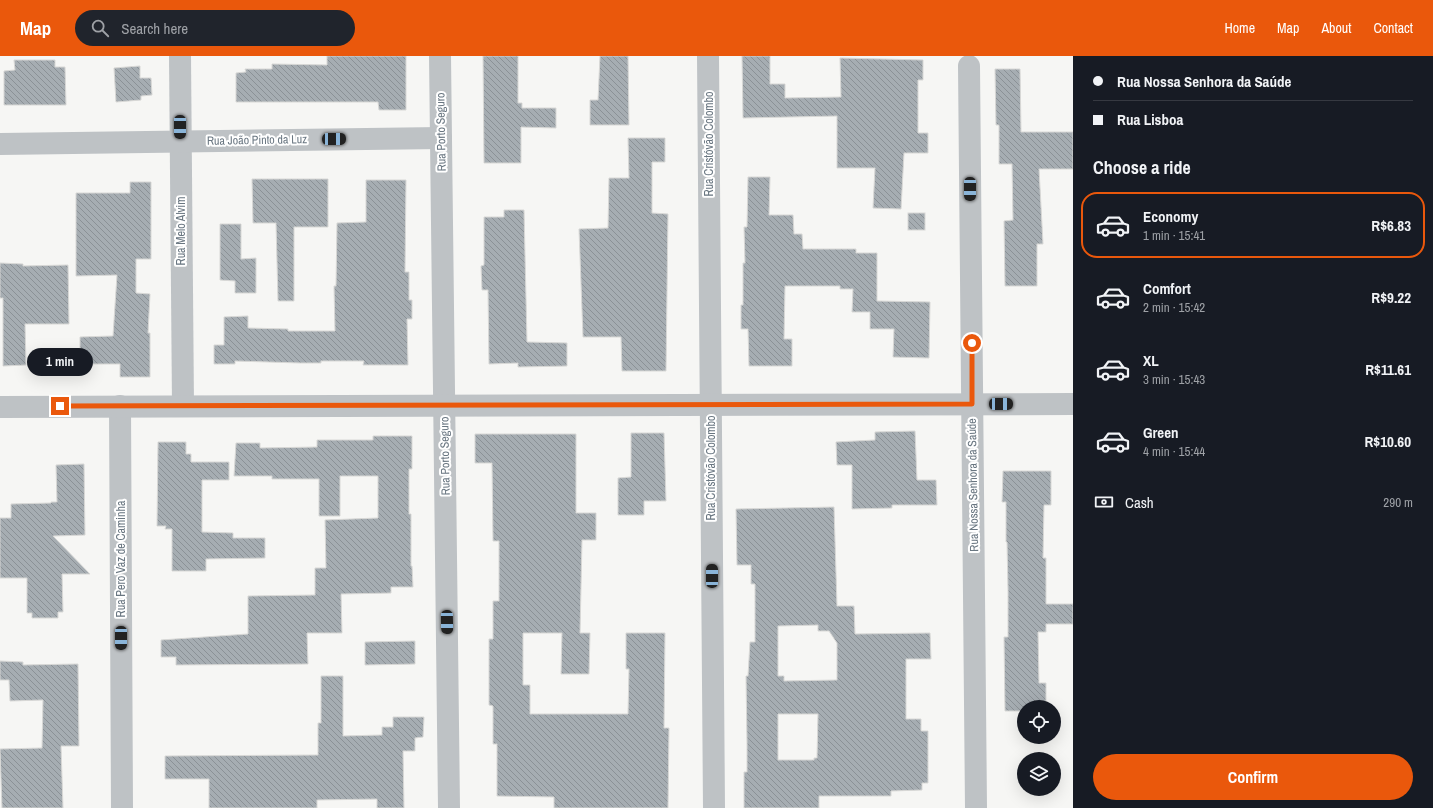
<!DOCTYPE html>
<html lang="en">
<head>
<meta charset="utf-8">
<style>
  body { margin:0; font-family:"Archivo Narrow",sans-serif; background:#20242c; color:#f1f3f6; height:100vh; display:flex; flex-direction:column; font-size:15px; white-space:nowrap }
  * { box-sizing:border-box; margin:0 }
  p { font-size:13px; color:#9ea1a6 }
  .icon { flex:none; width:22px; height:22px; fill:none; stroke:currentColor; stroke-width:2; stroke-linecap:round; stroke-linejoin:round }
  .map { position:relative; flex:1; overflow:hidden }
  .panel { display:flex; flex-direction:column; background:#171b24; width:360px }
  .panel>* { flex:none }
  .hud { display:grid; align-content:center; height:88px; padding:0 20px; background:#171b24 }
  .fabs { position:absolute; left:1017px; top:644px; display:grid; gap:8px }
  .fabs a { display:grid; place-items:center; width:44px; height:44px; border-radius:50%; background:#171b24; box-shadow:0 4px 16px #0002; font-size:20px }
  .end { position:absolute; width:18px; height:18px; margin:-9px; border:5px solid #ea580c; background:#fff; box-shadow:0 0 0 2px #fff }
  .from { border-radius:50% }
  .bubble { position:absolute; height:28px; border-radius:14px; background:#171b24; box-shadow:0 4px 16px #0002; font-size:13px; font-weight:700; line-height:28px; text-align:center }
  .car { position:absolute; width:12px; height:24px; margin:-12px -6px; border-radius:5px; box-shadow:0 0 3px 1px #0007; background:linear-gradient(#222 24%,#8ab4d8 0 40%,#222 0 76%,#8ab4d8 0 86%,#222 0) }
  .hud b { display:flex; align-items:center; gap:14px; height:38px; font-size:15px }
  .hud b+b { border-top:1px solid #363941 }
  .hud i { width:10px; height:10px; background:#f1f3f6 }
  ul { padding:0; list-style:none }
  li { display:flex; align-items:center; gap:12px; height:66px; margin:0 8px 6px; padding:0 12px; border:2px solid transparent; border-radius:16px }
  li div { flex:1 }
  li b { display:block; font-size:15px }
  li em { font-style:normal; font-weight:700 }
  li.current { border-color:#ea580c }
  li>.icon { width:36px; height:36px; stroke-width:1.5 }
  h2 { padding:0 20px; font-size:18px; line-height:48px }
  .pay { display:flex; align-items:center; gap:10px; height:44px; padding:0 20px; font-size:15px }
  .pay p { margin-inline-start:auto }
  .cta { display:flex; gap:8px; margin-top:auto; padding:8px 20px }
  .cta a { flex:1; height:46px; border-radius:24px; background:#ea580c; color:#fff; font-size:16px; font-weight:700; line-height:46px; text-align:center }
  header { display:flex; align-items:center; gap:24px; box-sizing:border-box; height:56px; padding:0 20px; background:#ea580c; color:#fff }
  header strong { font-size:19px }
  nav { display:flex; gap:22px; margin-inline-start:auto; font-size:14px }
  .search { width:280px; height:36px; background:#20242c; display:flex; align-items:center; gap:10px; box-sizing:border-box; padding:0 14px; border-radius:22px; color:#9ea1a6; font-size:15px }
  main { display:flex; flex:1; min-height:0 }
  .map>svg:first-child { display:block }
  .building { fill:url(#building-back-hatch); stroke:#d8d8d6; fill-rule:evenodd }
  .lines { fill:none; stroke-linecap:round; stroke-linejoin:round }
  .minor { stroke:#bec2c5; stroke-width:22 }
  .route { stroke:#ea580c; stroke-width:5 }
  .labels { text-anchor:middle; stroke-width:4; stroke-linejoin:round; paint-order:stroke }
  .street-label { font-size:12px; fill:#697681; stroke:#fff }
</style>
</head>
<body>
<header>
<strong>Map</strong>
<div class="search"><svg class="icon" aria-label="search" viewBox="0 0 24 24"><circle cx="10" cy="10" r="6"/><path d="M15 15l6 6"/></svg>Search here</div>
<nav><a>Home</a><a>Map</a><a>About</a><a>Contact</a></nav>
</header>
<main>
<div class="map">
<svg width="1073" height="752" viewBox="0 0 1073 752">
  <defs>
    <pattern id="building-back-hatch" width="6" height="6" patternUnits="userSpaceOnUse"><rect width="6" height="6" fill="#a6adb2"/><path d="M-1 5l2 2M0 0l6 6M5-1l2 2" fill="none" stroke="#8b9196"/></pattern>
  </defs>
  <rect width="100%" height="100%" fill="#f6f6f4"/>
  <!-- building -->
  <g class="building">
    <polygon points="327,0 406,0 406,54 379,54 378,46 236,46 236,17 246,16 245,13 272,13 272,8 327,9"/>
    <polygon points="483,0 518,0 518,47 522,47 522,52 556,52 556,72 521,71 521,107 484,107"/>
    <polygon points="600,0 628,0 629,69 590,69 590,44 598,44"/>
    <polygon points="742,0 770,0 770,28 785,28 785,42 841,41 840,2 923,4 923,24 918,24 918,77 928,77 928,97 904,97 901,153 873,152 875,112 837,112 837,60 743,62"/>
    <polygon points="14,4 55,4 55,11 65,11 66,49 4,49 4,15 15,14"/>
    <polygon points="140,10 140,22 151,22 152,39 141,40 141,44 116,46 114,12"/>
    <polygon points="995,13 1020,13 1021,76 1073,76 1073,113 1039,113 1043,188 1037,188 1037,230 1005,230 1004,165 1013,164 1012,108 999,108 999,69 996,69"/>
    <polygon points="628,82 665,82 665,106 652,106 652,157 668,158 666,315 622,315 621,281 583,281 579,173 608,172 609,122 629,122"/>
    <polygon points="748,121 770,121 769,159 793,159 794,178 802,178 803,193 856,193 856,197 877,197 877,245 930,246 929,302 893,301 894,273 870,273 870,256 852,256 853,233 840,233 840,230 785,230 784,283 792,283 792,310 749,310 748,273 741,273 741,249 743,249 743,207 745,207 744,171 747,171"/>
    <polygon points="252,123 328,123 328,171 294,171 294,245 278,245 276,167 253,167"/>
    <polygon points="366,124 406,124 405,216 409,216 409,244 412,244 412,263 407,263 408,309 363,309 364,305 321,305 321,307 300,307 235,305 235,308 214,308 214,289 224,289 224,261 248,260 248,272 288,273 288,275 335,275 334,230 336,230 337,167 366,166"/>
    <polygon points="130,126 151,126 151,203 136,203 136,237 150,238 148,277 150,277 150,321 120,321 120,308 92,308 91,303 80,304 80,281 113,280 117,219 76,220 76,137 130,137"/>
    <polygon points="504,154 524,154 527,286 567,287 567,310 518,311 518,307 489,308 488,234 482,234 481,210 484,209 484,161 504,161"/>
    <rect x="908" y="157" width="17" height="17"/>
    <polygon points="220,168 241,168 241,203 256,202 256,237 235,237 235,225 220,224"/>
    <polygon points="0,207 23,208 23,210 68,209 69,268 25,268 26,309 3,310 3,242 0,242"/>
    <polygon points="915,375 917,424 936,424 937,449 892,449 892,452 852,453 852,409 837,409 836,386 875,384 875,376"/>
    <polygon points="631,377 664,377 666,445 644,445 644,459 618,459 618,422 631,421"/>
    <polygon points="475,378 576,378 576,457 596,457 596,484 582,484 580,577 590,577 589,618 561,618 562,577 523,577 523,629 530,629 530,658 628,658 629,613 626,613 626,577 665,577 664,672 669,672 668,752 554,752 554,741 497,740 497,688 493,688 493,650 489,649 489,583 493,583 493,545 499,545 499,485 493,485 492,407 475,407"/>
    <polygon points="373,380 412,380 412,413 409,413 409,458 411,458 411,510 412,510 413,531 391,531 391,537 341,538 342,577 307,577 308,608 176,609 176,601 161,601 161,584 248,578 248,540 315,539 315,512 326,512 325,464 378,462 378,420 340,420 340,460 319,460 319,423 272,423 272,420 234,420 236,387 260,387 260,392 317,391 317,384 373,384"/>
    <polygon points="158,386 186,386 186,398 191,398 191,406 229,406 229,424 202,424 202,476 233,477 233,482 265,482 265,502 206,503 206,515 172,515 172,473 165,473 166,470 157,470"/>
    <polygon points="84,408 85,479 53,480 90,518 62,518 63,556 58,556 58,562 32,562 32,557 27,557 27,522 0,522 0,462 11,462 11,448 51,447 51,446 57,446 56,409"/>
    <polygon points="1003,415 1051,415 1051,449 1044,449 1043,502 1046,502 1046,548 1073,548 1073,568 1046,568 1046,576 1038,576 1039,627 1046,627 1046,651 1024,651 1024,655 1005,655 1004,581 1008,581 1008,534 1007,486 1006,486 1006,446 1002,446"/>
    <path d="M834,451l3,99h17l1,28 75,-1 1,26h-25v60h15v12h7v52h-6v7l-31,1v5h-72v12h-75v-36h3v-29l-1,-67h2l2,-34h5v-58h-4v-19h-14l-1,-56zM818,569v6h11l8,12v37l-53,1v-5h-6v-50zM778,658h40l-1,44h-3v2h-36z"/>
    <polygon points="415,585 415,608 365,609 365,586"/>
    <polygon points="0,605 23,606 23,609 78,608 79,690 61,690 63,752 2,752 0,693 42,692 43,644 10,645 9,624 0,624"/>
    <polygon points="321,620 343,620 343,680 382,679 382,671 393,671 393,661 424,661 423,681 415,682 415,695 403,695 404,752 377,752 377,743 317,744 317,752 209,752 209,723 165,723 165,700 318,699 318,667 321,667"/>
  </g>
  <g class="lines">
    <!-- minor -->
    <g class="minor">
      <polyline points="180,0 183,350"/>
      <polyline points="440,0 449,752"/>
      <polyline points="708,0 714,752"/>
      <polyline points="969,10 976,752"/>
      <polyline points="0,88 441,82"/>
      <polyline points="120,350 122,752"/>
      <polyline points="0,351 1073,348"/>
    </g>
  </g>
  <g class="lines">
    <!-- route -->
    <polyline class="route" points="60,350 972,348 972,287"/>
  </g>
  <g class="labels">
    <!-- street labels -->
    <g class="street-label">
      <text transform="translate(441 76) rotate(-91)" y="4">Rua Porto Seguro</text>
      <text transform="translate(257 84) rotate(-1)" y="4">Rua João Pinto da Luz</text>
      <text transform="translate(709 88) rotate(-90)" y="4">Rua Cristóvão Colombo</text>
      <text transform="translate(181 175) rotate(-90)" y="4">Rua Melo Alvim</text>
      <text transform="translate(445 400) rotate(-91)" y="4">Rua Porto Seguro</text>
      <text transform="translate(711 412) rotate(-90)" y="4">Rua Cristóvão Colombo</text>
      <text transform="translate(973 429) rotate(-91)" y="4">Rua Nossa Senhora da Saúde</text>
      <text transform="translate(121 503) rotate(-90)" y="4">Rua Pero Vaz de Caminha</text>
    </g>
  </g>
</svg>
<div class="fabs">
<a><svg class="icon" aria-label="locate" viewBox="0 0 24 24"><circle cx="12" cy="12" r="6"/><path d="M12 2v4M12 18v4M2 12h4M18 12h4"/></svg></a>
<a><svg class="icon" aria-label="layers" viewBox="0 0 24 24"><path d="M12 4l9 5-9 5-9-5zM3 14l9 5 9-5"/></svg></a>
</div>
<i class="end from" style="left:972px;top:287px"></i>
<i class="end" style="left:60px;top:350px"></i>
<div class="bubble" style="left:27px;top:292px;width:66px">1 min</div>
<i class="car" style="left:180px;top:71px;rotate:180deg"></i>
<i class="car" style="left:334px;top:83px;rotate:89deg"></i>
<i class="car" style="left:970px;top:133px;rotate:180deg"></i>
<i class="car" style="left:1001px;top:348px;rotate:90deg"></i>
<i class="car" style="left:712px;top:520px;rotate:0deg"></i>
<i class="car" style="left:447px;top:566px;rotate:179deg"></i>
<i class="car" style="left:121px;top:582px;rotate:180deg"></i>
</div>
<section class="panel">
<div class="hud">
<b><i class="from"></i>Rua Nossa Senhora da Saúde</b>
<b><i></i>Rua Lisboa</b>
</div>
<h2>Choose a ride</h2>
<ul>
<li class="current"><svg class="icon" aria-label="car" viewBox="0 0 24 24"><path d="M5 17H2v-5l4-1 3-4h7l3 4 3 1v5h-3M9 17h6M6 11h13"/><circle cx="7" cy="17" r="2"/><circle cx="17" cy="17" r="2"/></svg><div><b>Economy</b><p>1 min · 15:41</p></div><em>R$6.83</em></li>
<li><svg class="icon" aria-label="car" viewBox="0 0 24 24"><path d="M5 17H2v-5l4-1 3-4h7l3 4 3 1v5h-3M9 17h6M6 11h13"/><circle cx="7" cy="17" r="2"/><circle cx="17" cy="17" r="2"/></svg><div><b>Comfort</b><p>2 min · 15:42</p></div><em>R$9.22</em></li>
<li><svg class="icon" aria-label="car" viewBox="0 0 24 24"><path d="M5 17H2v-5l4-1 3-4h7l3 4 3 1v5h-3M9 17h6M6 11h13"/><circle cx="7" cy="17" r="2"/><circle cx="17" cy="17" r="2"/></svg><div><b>XL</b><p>3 min · 15:43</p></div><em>R$11.61</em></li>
<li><svg class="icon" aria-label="car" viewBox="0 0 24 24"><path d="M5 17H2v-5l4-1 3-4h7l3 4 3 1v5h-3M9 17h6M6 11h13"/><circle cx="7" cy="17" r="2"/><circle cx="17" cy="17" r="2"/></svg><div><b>Green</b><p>4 min · 15:44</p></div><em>R$10.60</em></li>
</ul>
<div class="pay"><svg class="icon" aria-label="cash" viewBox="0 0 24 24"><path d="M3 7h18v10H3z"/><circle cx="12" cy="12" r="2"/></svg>Cash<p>290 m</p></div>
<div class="cta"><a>Confirm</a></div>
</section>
</main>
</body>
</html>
